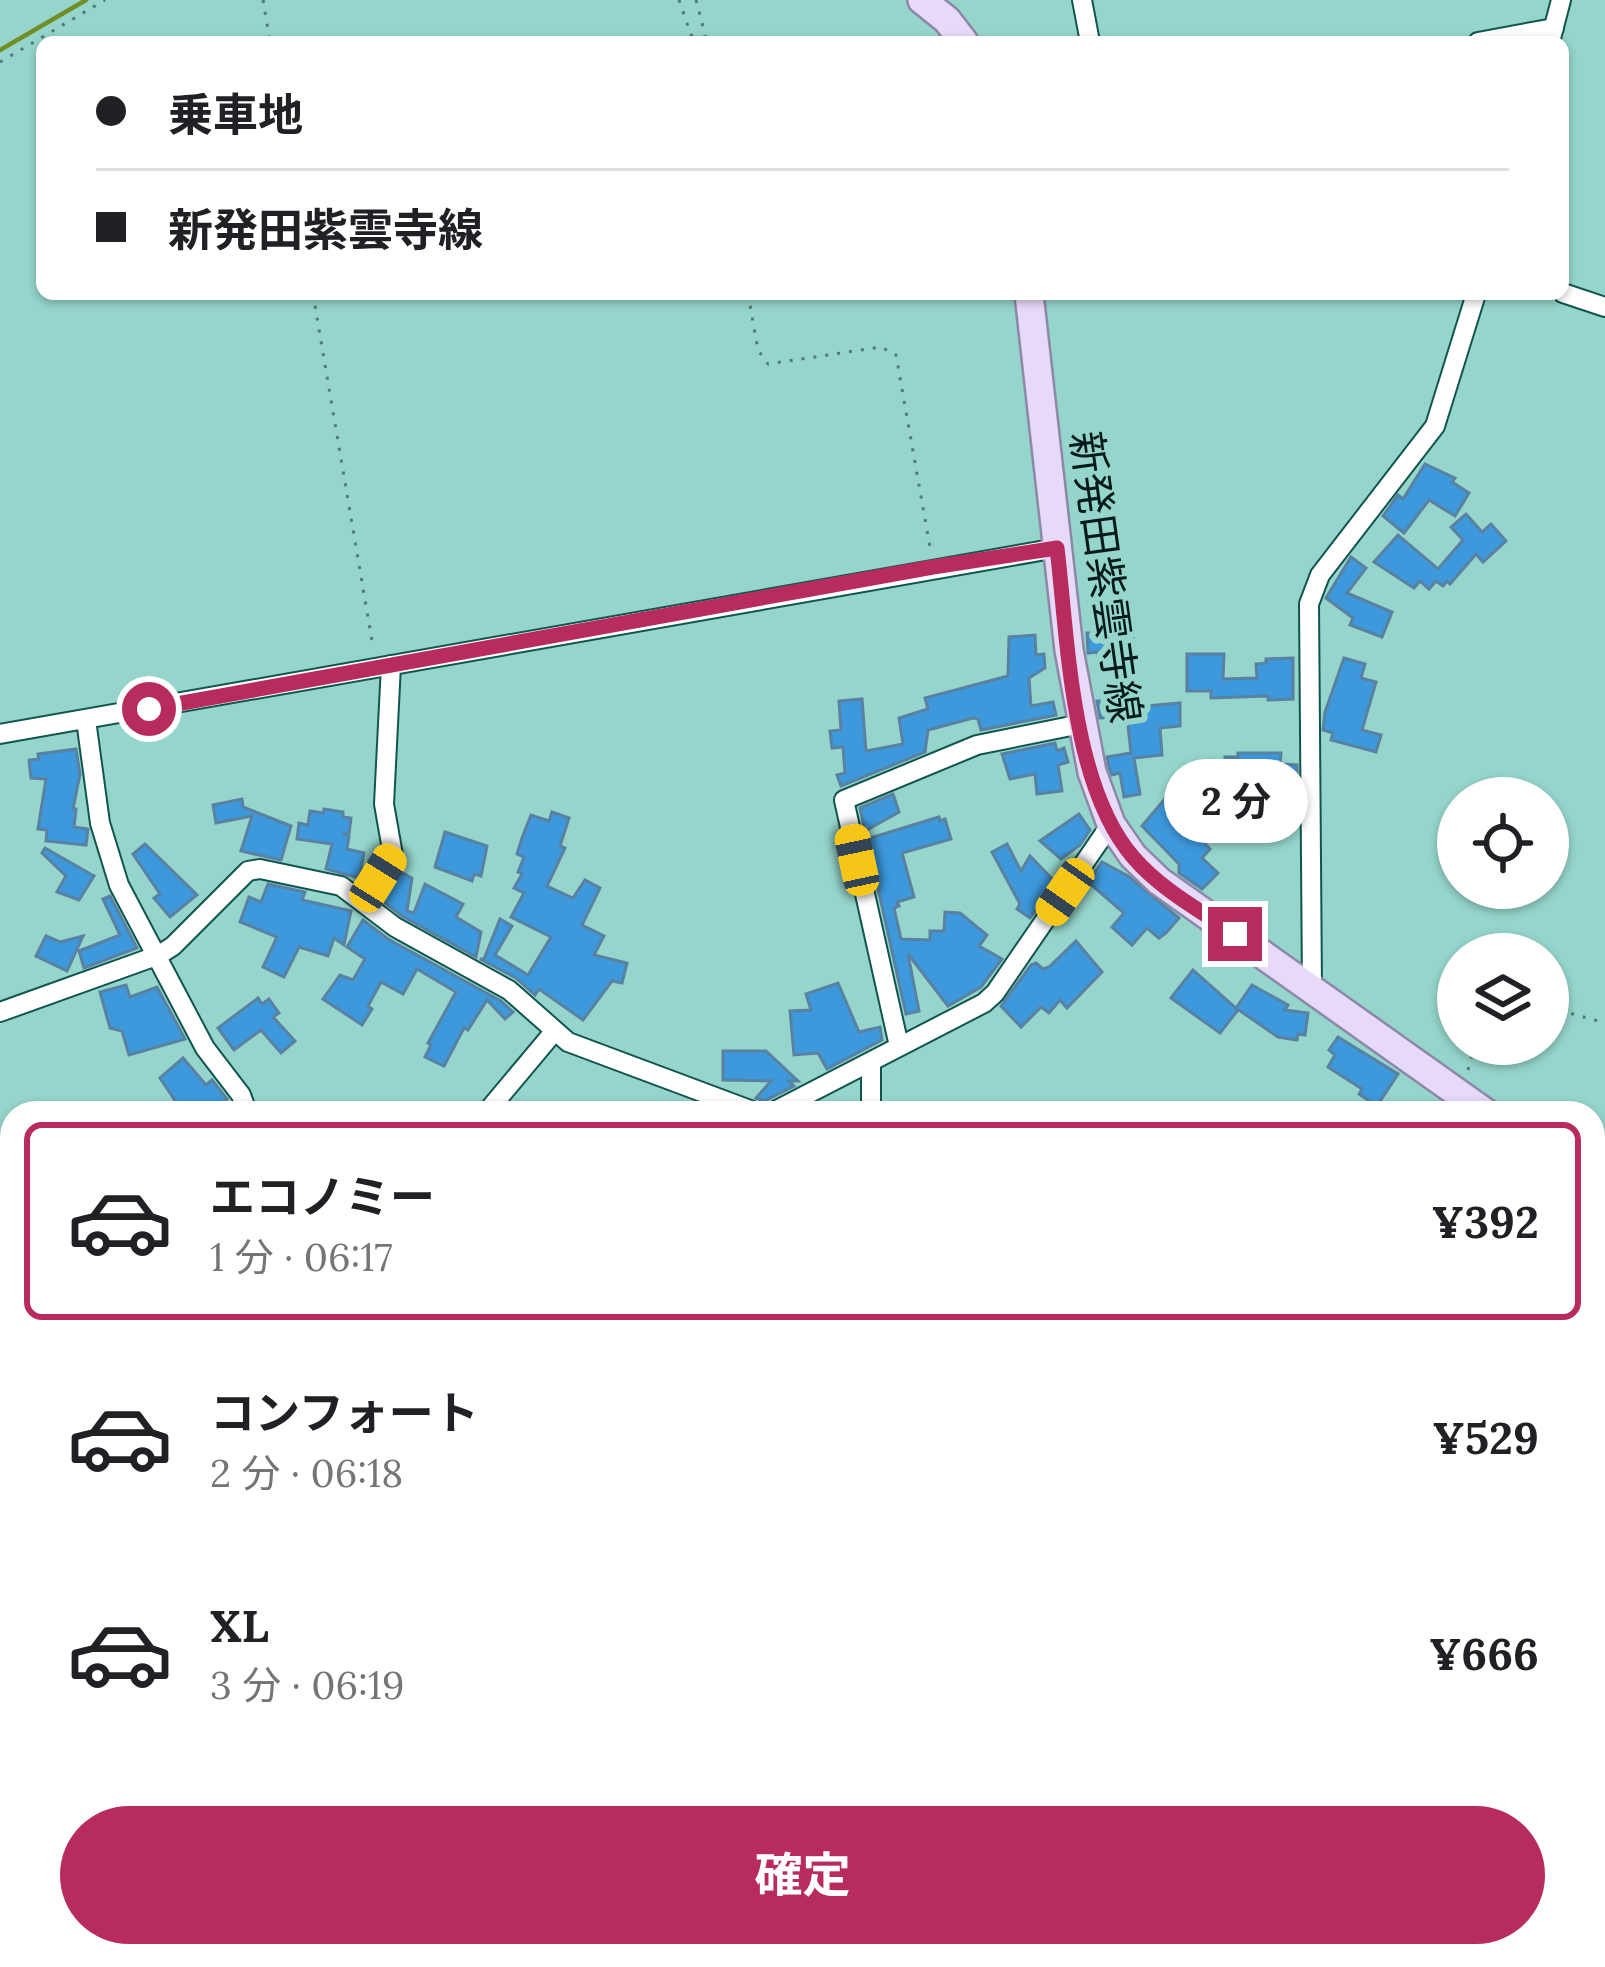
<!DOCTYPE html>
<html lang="ja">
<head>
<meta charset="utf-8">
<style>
  body { margin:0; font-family:Lora,"Noto Sans JP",serif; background:#f6f6f6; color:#202124; height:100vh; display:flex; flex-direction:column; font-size:45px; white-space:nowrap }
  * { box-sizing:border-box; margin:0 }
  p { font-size:39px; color:#757577 }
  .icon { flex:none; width:66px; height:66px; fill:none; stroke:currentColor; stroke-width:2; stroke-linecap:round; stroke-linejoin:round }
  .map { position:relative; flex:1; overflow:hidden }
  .details { position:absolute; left:0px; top:1101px; width:1605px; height:867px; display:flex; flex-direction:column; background:#fff; border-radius:36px 36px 0 0; box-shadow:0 3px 9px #0004 }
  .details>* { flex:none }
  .guide { position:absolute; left:36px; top:36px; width:1533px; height:264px; border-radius:18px; box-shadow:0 3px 9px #0004; display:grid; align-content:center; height:264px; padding:0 60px; background:#fff }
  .controls { position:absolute; left:1437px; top:777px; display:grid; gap:24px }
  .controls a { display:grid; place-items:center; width:132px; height:132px; border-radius:50%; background:#fff; box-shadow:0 3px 9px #0004; font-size:60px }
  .end { position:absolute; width:54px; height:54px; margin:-27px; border:15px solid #b82b5f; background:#fff; box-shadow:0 0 0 6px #fff }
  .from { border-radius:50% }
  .bubble { position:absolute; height:84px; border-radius:42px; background:#fff; box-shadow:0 3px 9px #0004; font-size:39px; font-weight:700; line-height:84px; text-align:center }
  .car { position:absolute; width:36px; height:72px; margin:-36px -18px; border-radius:15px; box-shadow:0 0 9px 3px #0007; background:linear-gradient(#f5c518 24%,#345 0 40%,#f5c518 0 76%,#345 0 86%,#f5c518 0) }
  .guide b { display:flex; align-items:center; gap:42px; height:114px; font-size:45px }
  .guide b+b { border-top:3px solid #e0e0e0 }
  .guide i { width:30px; height:30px; background:#202124 }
  ul { padding:21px 0 0; list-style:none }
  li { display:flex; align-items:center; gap:36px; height:198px; margin:0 24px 18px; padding:0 36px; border:6px solid transparent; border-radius:18px }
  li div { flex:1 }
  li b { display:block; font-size:45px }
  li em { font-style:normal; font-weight:700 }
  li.current { border-color:#b82b5f }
  li>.icon { width:108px; height:108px; stroke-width:1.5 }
  .action { display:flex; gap:24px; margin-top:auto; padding:24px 60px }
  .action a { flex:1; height:138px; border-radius:72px; background:#b82b5f; color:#fff; font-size:48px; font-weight:700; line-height:138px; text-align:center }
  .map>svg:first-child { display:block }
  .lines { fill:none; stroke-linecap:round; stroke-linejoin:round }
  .stream { stroke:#718e26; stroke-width:4.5 }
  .building { fill:#3d99dc; stroke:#5981a1; stroke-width:3 }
  .street-casing { stroke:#11564e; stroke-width:22 }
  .secondary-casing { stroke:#11564e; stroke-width:28 }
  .primary-casing { stroke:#8c88a7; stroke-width:32 }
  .path { stroke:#4f7c75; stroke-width:3; stroke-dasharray:3 9; stroke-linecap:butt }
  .street { stroke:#fff; stroke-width:18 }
  .secondary { stroke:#f3edfc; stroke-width:24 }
  .primary { stroke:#e7daf8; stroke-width:27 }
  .route { stroke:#b82b5f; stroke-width:15 }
  .labels { text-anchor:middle; stroke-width:12; stroke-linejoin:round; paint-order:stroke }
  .street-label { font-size:42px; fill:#021b18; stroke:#95d5cb }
</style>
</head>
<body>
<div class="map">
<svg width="1605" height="1967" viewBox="0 0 1605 1967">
  <rect width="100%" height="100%" fill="#95d5cb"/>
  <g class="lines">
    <!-- stream -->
    <polyline class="stream" points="0,50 86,0"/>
  </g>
  <!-- building -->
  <g class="building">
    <polygon points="1425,464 1455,478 1452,482 1469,493 1455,516 1429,500 1404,533 1383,516 1398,495 1403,499"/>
    <polygon points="1466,514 1482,532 1491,524 1506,541 1483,562 1476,554 1450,584 1447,581 1443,586 1436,581 1429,589 1420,581 1414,588 1374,562 1398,535 1438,569 1463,540 1451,527"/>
    <polygon points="1351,557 1366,568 1347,593 1392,612 1382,637 1350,625 1353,618 1326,598"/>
    <polygon points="1087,633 1133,633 1135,707 1180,703 1180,726 1160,728 1162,755 1134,758 1140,794 1124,797 1120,773 1112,775 1109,767 1107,757 1131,753 1127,717 1100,718 1097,701 1110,700 1109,684 1114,683 1116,657 1098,658 1098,652 1088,653"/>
    <polygon points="1035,635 1036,655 1044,654 1045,668 1029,678 1031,706 1053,702 1056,715 981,730 978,719 973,718 928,730 925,752 841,786 837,775 845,773 843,747 832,748 830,731 841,730 839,701 862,699 866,751 903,744 899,718 928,709 925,698 1008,676 1009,637"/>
    <polygon points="1187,654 1224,654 1223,679 1257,678 1256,664 1266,663 1266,659 1293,658 1293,699 1268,700 1268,696 1211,698 1211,691 1187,691"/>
    <polygon points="1344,658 1365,664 1361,678 1376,682 1362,730 1381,735 1376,752 1331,740 1333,733 1323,730 1325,712"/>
    <polygon points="1055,743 1057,751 1064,748 1068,762 1058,765 1062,791 1037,794 1035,774 1010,779 1002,754"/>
    <polygon points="76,749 80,774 73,809 76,809 74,827 88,829 86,845 46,841 47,830 38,829 46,779 31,778 29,760 39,759 38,754"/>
    <polygon points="1238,753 1281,753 1280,764 1297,765 1297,780 1290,780 1290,813 1232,814 1231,780 1225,780 1225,757 1238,757"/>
    <polygon points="1181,780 1217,812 1196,834 1210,849 1202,858 1218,873 1202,889 1179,873 1179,864 1142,826"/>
    <polygon points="893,794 899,812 865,831 860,808"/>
    <polygon points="242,799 243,807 291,826 281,860 241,851 252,816 216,823 213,805"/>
    <polygon points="324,809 343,812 343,817 351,818 349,834 343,833 349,836 347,849 364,853 359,878 326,869 332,844 297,839 299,823 308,825 310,811 323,813"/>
    <polygon points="552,812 569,818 560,846 565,848 547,886 573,898 585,880 600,888 582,925 604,936 594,955 627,963 622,983 612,981 583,1020 539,989 535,995 516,978 480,959 484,959 500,919 512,926 495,955 528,975 551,937 511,917 524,893 514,888 522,874 518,872 524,857 517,854 522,838 531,815 549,821"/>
    <polygon points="1079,814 1090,830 1080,845 1061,859 1040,841"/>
    <polygon points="939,817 940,821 945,819 951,839 902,853 914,897 897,902 899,906 894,908 901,939 930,940 930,931 944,931 945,912 960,913 987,935 979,946 1002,959 981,987 948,1006 908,954 919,1011 906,1014 867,839"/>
    <polygon points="445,832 487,846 481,876 474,874 472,881 435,867"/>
    <polygon points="145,844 197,895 170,917 154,898 160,894 133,854"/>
    <polygon points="1007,844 1021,871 1030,856 1055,882 1030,918 1017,909 1020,904 992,852"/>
    <polygon points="45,848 94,876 79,900 57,892 66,876 42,853"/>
    <polygon points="1102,862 1128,876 1179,918 1166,933 1159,938 1147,928 1132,945 1112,927 1124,913 1088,882"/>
    <polygon points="399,871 412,878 407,911 414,913 425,884 463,904 456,917 481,932 476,957 402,916 380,899"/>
    <polygon points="268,884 305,892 302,900 351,911 344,945 334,938 328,956 299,947 284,977 263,967 277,937 240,922 249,897 261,902"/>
    <polygon points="110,896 137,948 84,968 79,951 120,935 103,899"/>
    <polygon points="363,920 388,939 501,1001 513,1012 505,1019 487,1000 468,1030 464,1028 444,1066 425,1057 431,1045 428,1043 456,992 417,969 403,994 381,982 368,1006 372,1009 362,1025 323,999 340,975 353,980 365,959 347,947"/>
    <polygon points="46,936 60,942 83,936 67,971 36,956"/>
    <polygon points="1076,941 1102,972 1067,1008 1060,1000 1049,1013 1041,1007 1021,1027 1001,1006 1031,965 1036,963 1043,969 1049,967"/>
    <polygon points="1193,970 1238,1010 1220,1033 1171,998"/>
    <polygon points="838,983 859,1032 880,1027 882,1040 827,1069 818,1053 794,1055 790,1011 811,1010 806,994"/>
    <polygon points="126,985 130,997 157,987 185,1039 129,1055 122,1031 110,1028 100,992"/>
    <polygon points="1252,985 1288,1005 1285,1010 1308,1013 1305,1035 1298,1034 1297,1040 1278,1037 1236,1008"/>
    <polygon points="258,998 262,1004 269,999 279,1013 273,1017 295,1041 281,1053 261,1030 234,1050 218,1028"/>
    <polygon points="1338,1037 1398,1074 1377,1106 1359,1094 1362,1089 1328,1067 1335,1055 1329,1050"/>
    <polygon points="723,1051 766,1051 798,1081 789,1081 794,1086 764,1101 756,1098 771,1081 723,1080"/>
    <polygon points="183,1058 206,1085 212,1080 227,1099 210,1113 170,1113 178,1105 160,1078"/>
  </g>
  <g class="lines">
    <!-- street casing -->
    <g class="street-casing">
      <g id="street">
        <polyline points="1082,0 1090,42"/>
        <polyline points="1478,42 1554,28"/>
        <polyline points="1550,42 1561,0"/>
        <polyline points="1563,293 1605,307"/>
        <polyline points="86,720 100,823 119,885 205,1048 241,1095 246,1109 254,1113"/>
        <polyline points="0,734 1057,548"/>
        <polyline points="363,901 393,855 384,804 391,665"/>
        <polyline points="1312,987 1309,604 1320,575 1435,426 1476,294"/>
        <polyline points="0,1012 159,955 173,946 248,871 260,869 341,886 395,927 509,990 568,1042 758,1113"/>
        <polyline points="899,1046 844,800 977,745 1081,724"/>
        <polyline points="871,1062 871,1113"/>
        <polyline points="486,1113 553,1033"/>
        <polyline points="771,1113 984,1003 995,993 1111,824"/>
        <polyline points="1319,1956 1330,1967"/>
      </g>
    </g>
    <!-- secondary casing -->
    <g class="secondary-casing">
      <g id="secondary">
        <polyline points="1593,1340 1605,1340"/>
        <polyline points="0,1349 12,1349"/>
        <polyline points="228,1956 228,1967"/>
      </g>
    </g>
    <!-- primary casing -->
    <g class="primary-casing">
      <g id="primary">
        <polyline points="922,0 947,20 964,42"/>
        <polyline points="1029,294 1069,650 1092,772 1111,824 1133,856 1159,881 1486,1113"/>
        <polyline points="1593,1186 1605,1194"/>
      </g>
    </g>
    <!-- path -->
    <g class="path">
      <polyline points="263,0 270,42"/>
      <polyline points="679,0 691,35 707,38"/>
      <polyline points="696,0 707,42"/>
      <polyline points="0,62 105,0"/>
      <polyline points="313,294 373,647"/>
      <polyline points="748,294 758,350 768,364 881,347 896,355 931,553"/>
      <polyline points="1548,1007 1605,1023"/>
      <polyline points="1468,1070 1475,1044"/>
      <polyline points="0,1867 12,1867"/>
      <polyline points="910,1956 910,1967"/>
    </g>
    <!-- street -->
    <use href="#street" class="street"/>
    <!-- secondary -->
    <use href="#secondary" class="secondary"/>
    <!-- primary -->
    <use href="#primary" class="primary"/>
  </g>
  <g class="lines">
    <!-- route -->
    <path class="route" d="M149,709l784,-142 124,-19c11,92 14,237 76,309 27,32 68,54 102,77"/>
  </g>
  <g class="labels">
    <!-- street labels -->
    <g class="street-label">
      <text transform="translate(1106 577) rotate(82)" y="15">新発田紫雲寺線</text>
    </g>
  </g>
</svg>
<div class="controls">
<a><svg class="icon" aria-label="locate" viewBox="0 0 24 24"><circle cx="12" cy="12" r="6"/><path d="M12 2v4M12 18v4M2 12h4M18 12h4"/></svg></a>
<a><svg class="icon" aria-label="layers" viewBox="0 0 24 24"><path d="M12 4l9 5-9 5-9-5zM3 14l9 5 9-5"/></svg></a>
</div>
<i class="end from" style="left:149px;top:709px"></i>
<i class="end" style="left:1235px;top:934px"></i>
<div class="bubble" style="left:1164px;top:759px;width:144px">2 分</div>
<i class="car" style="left:857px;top:860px;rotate:348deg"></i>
<i class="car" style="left:378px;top:878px;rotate:32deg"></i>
<i class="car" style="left:1065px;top:892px;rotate:215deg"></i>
<div class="guide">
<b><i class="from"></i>乗車地</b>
<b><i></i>新発田紫雲寺線</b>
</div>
<section class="details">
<ul>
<li class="current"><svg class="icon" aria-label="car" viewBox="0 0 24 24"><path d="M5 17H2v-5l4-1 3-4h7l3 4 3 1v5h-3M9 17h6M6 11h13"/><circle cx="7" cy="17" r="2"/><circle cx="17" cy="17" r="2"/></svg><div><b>エコノミー</b><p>1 分 · 06:17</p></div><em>¥392</em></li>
<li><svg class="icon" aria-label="car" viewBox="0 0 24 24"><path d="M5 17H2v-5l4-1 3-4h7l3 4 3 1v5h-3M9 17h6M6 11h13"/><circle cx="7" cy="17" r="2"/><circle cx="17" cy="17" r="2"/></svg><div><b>コンフォート</b><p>2 分 · 06:18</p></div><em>¥529</em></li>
<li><svg class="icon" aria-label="car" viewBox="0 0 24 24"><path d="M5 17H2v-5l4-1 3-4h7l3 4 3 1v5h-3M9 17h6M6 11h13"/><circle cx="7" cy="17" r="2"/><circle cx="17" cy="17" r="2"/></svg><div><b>XL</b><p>3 分 · 06:19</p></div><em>¥666</em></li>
</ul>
<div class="action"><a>確定</a></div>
</section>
</div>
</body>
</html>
